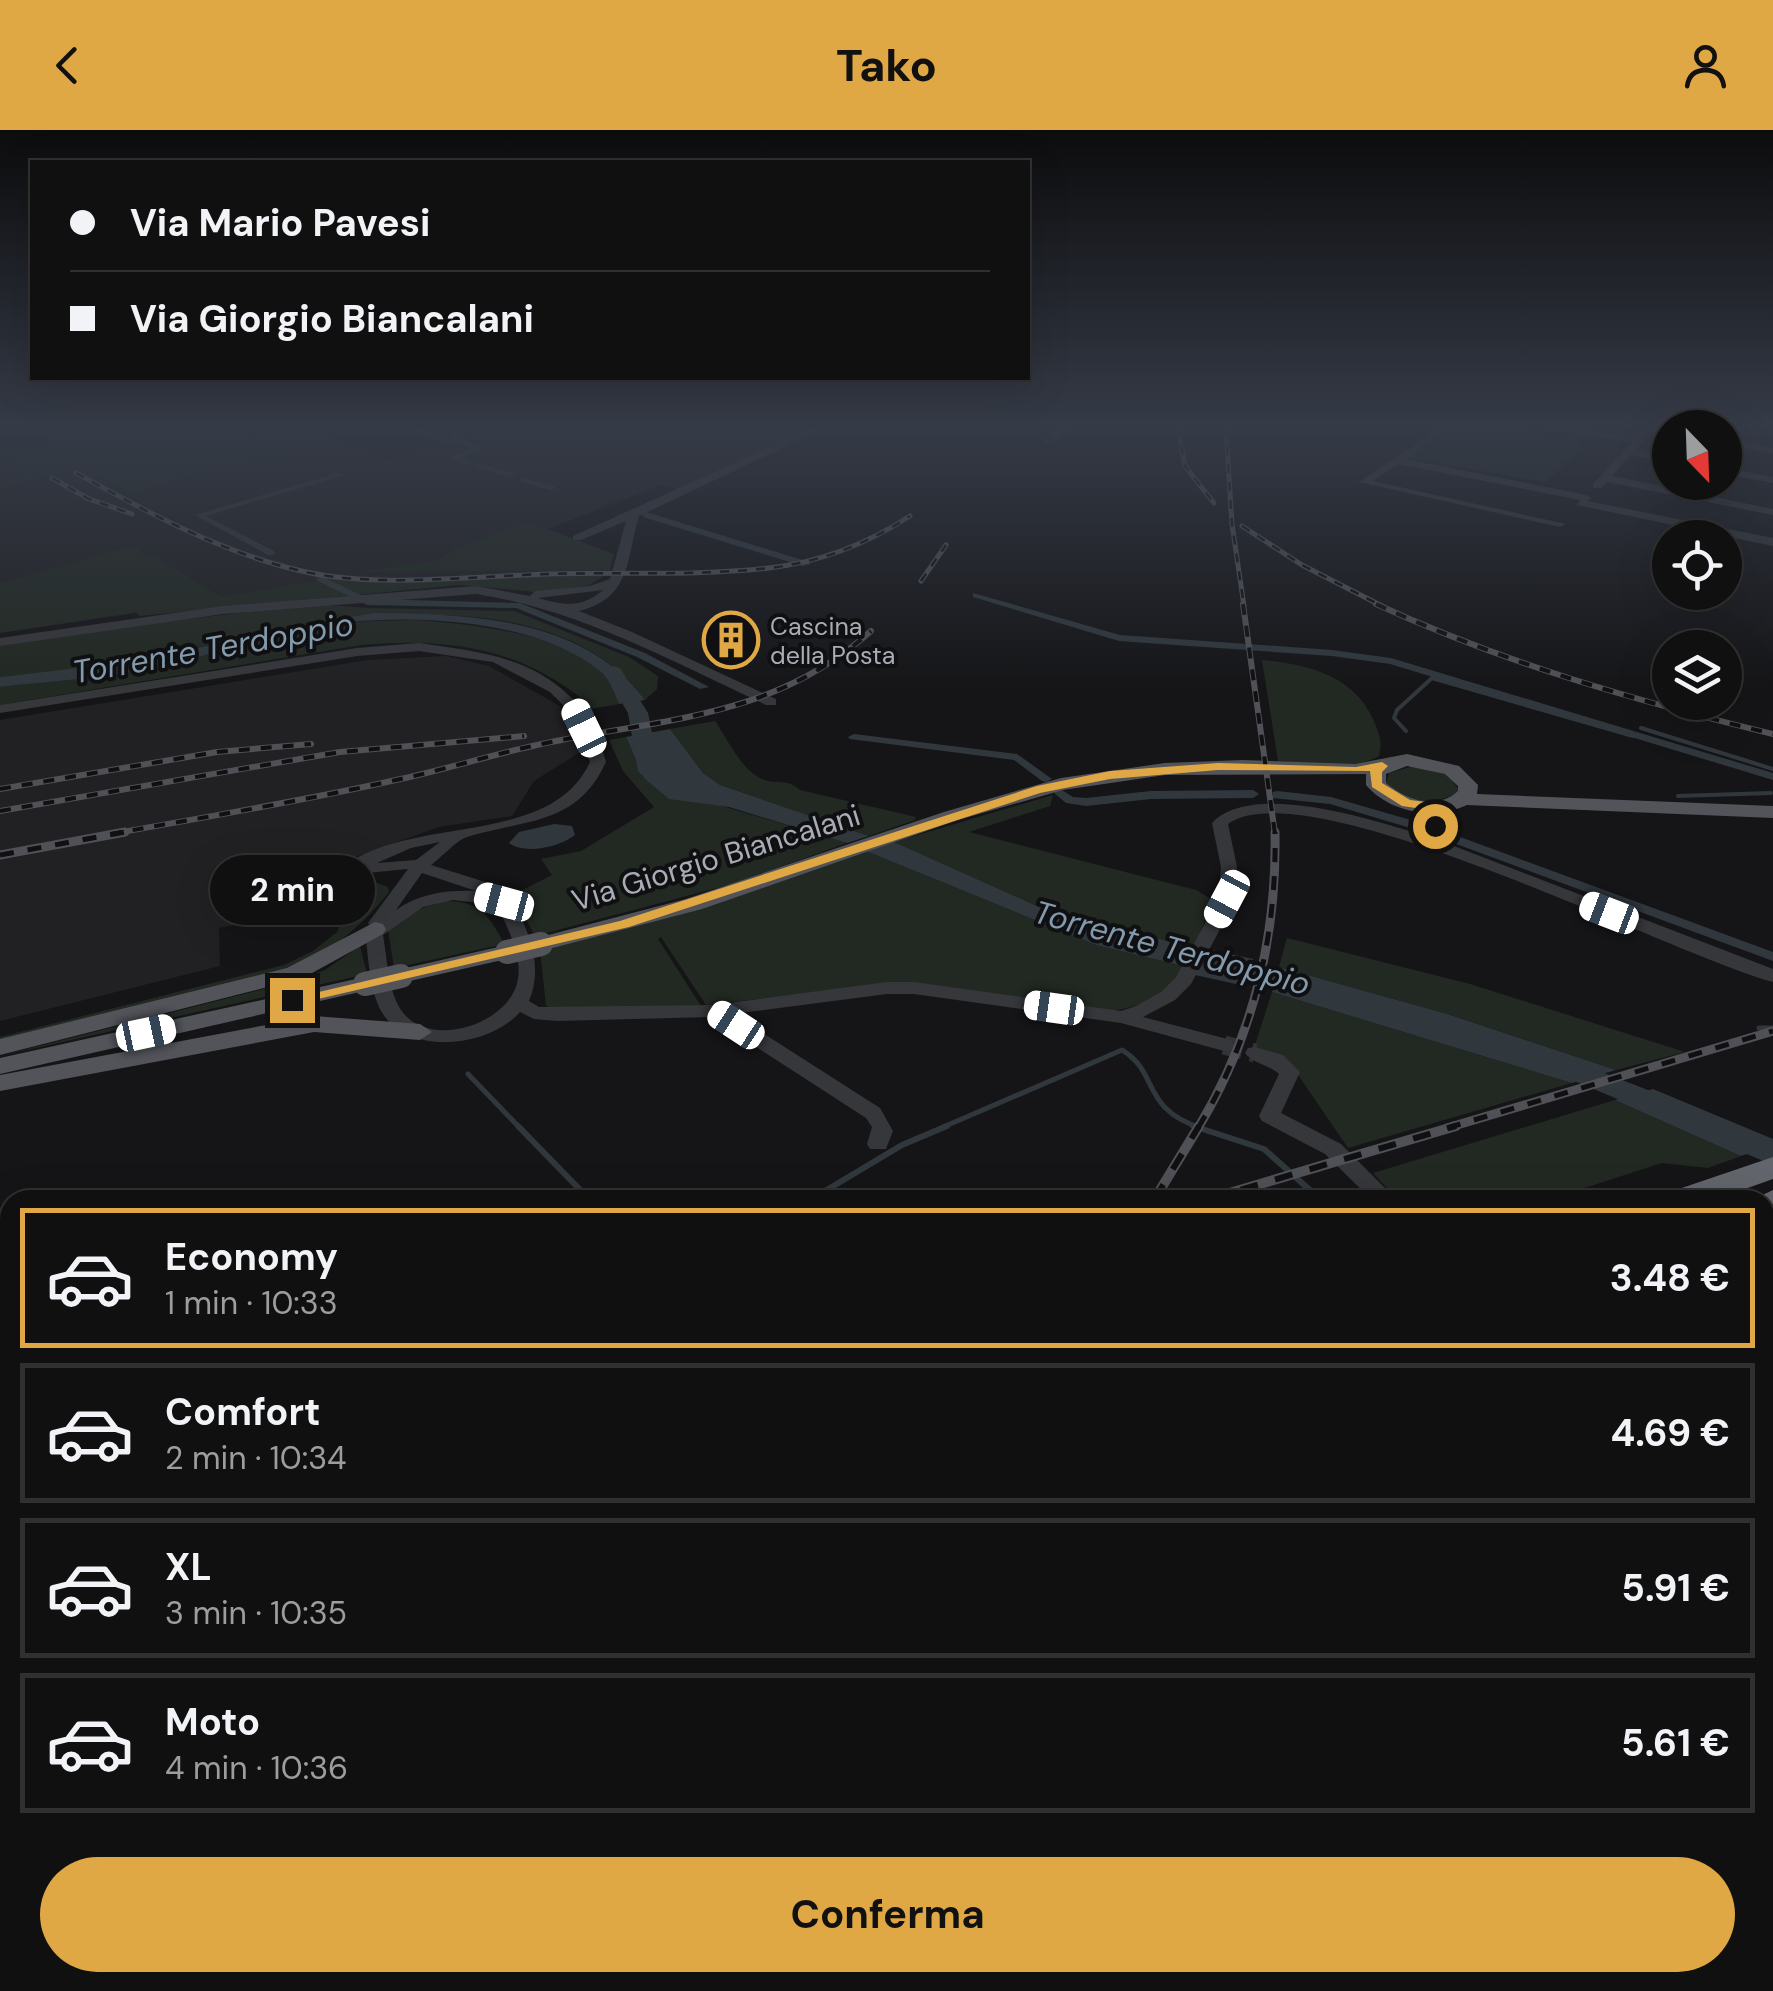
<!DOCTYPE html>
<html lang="it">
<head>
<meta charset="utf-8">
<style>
  body { margin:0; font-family:"DM Sans",sans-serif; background:#19191a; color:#f1f3f6; height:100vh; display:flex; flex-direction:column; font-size:38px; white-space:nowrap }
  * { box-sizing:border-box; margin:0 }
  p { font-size:32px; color:#9c9d9f }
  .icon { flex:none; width:55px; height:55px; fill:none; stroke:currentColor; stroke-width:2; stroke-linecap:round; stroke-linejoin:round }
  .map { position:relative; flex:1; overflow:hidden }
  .sheet { position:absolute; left:0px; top:1060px; width:1775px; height:802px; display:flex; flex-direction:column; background:#101011; border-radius:30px 30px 0 0; box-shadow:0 10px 40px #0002,0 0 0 2px #303031 }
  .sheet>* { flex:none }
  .guide { position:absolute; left:30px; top:30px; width:1000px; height:220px; border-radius:0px; box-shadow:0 10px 40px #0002,0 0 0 2px #303031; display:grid; align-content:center; height:220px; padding:0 40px; background:#101011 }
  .needle { width:65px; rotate:157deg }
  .controls { position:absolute; left:1652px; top:280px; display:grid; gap:20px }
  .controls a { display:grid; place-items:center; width:90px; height:90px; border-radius:50%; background:#101011; box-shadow:0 10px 40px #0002,0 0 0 2px #303031; font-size:50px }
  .end { position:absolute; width:45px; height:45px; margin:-22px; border:12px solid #e0a844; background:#111; box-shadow:0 0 0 5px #111 }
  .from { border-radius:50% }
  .bubble { position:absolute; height:70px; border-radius:35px; background:#101011; box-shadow:0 10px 40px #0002,0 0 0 2px #303031; font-size:32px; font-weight:700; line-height:70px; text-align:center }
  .car { position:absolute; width:30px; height:60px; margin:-30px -15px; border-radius:12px; box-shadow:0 0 8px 2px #0007; background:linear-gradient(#fff 24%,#345 0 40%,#fff 0 76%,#345 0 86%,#fff 0) }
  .guide b { display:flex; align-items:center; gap:35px; height:95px; font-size:38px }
  .guide b+b { border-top:2px solid #303031 }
  .guide i { width:25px; height:25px; background:#f1f3f6 }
  ul { padding:18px 0 0; list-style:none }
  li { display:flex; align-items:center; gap:30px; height:140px; margin:0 20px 15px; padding:0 20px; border:5px solid #303031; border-radius:0px }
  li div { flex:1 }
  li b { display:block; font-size:38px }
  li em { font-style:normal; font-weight:700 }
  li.on { border-color:#e0a844 }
  li>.icon { width:90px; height:90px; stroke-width:1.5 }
  .cta { display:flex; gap:20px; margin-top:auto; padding:20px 40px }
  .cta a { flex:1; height:115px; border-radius:60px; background:#e0a844; color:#111; font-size:40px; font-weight:700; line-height:115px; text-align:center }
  header { display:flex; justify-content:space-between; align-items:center; height:130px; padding:0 40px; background:#e0a844; color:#111; font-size:45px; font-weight:700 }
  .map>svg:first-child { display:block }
  .built { fill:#212123 }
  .green { fill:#222922 }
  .water { fill:#30383e }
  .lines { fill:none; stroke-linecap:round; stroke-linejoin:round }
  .stream-far3 { stroke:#30383e; stroke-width:4 }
  .stream-far2 { stroke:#30383e; stroke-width:5 }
  .stream-far1 { stroke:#30383e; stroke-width:6 }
  .stream { stroke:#30383e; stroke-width:8 }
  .canal { fill:#30383e; fill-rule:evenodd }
  .river { fill:#30383e; fill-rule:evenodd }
  .minor-tunnel { stroke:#323337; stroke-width:19; stroke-dasharray:19 9; stroke-linecap:butt }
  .minor { fill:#36373b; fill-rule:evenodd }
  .major { fill:#53545a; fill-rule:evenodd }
  .highway { fill:#63656c; fill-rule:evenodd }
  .rail-far4-casing { stroke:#505156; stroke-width:5 }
  .rail-far3-casing { stroke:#505156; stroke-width:6 }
  .rail-far2-casing { stroke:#505156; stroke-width:9 }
  .rail-far1-casing { stroke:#505156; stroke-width:10 }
  .rail-casing { stroke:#505156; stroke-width:11 }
  .rail-far4 { stroke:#101012; stroke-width:2.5; stroke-dasharray:9; stroke-linecap:butt }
  .rail-far3 { stroke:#101012; stroke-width:4; stroke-dasharray:11; stroke-linecap:butt }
  .rail-far2 { stroke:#101012; stroke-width:5; stroke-dasharray:14; stroke-linecap:butt }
  .rail-far1 { stroke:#101012; stroke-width:6; stroke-dasharray:18; stroke-linecap:butt }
  .rail { stroke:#101012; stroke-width:8; stroke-dasharray:22; stroke-linecap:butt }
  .minor-bridge { stroke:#36373b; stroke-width:15 }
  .major-bridge { stroke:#53545a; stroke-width:24 }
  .route { fill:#e0a844 }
  .labels { text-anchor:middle; stroke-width:8; stroke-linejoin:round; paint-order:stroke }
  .far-poi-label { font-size:25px; fill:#a8adb5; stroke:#101012; text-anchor:start }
  .street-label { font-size:30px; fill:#a8adb5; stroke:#101012 }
  .water-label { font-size:32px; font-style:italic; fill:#839aad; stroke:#101012 }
</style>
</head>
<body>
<header><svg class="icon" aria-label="back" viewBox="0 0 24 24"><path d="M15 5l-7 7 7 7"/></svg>Tako<svg class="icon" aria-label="person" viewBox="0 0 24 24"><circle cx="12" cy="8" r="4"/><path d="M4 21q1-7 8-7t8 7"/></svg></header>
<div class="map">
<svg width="1773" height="1861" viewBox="0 0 1773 1861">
  <rect width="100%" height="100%" fill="#151517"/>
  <!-- built -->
  <g class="built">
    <polygon points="28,298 313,298 386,331 488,298 811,298 681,360 661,355 548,399 614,424 608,443 589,455 486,451 205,473 0,503 0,312 20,319 50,311"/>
    <polygon points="446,526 489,536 560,576 582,621 534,651 512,686 439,697 347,730 305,739 313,779 219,798 220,836 0,891 0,590 368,530"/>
  </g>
  <!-- green -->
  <g class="green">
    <polygon points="110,298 247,298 294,319 127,363 84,337 0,358 0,349 21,343 13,331 0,330 0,312 21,319"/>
    <polygon points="1456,298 1510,298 1583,307 1581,319 1546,352 1406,328"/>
    <polygon points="526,392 614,424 610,440 359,442 433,431 454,421 446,422"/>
    <polygon points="131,416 144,418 138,421 150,428 156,427 221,467 334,447 396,451 605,445 589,455 548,463 459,455 139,486 136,482 0,503 0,453"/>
    <path d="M315,474l54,4 145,3 115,46 29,19 -1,13 -12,11c-77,-106 -247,-90 -361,-73 -48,8 -93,25 -141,33 -47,8 -95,11 -143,17v-31l92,-16z"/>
    <path d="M415,490c53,4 154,13 190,56 7,8 10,19 14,28l-28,5c-10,-13 -22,-20 -36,-29 -60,-37 -126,-41 -194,-35l-361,60v-18l149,-18 150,-40 45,-7z"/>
    <path d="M1262,530c44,4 91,15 111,59 6,15 10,22 6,37 -28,16 -70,7 -101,5z"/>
    <path d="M715,591c12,17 26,49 47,58 14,6 25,-1 38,11l116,27 -1,3 -46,16 -149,-51 -17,-12 -33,-44z"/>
    <path d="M626,607l18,41c66,28 135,43 203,65l-115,41 -197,52 -22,-41 39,-20 -11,-16 40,-8 73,-44 -31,-36 -14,-31z"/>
    <path d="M1414,636l33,8 13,17c-26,16 -51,14 -74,-8l3,-10z"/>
    <polygon points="1053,665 1050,676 969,702 1196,760 1213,770 1194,818 1035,775 894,712"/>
    <path d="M866,721l230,94 87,21c-13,30 -42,41 -73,45l-208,-29 -196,23 -45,-68 -3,2 43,67 -142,4 -13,-4 -6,-56 161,-42z"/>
    <path d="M377,753l11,4 1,5c-26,33 -52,54 -88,73l-301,77v-5l284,-72 29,-14 24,-19 21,-42z"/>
    <path d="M446,771c37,1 41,14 59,43l-111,24 -6,-38 31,-21z"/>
    <polygon points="1287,808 1470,854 1685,922 1616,940 1447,884 1279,837"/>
    <polygon points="360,816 367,844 0,926 287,853 325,840"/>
    <polygon points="1272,862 1572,953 1348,1018 1290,933 1254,918"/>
    <polygon points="1615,970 1741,1026 1708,1038 1662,1033 1547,1070 1398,1070 1373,1043"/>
  </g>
  <!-- water -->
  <g class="water">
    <path d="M375,483c94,1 209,4 270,87l-26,4c-5,-11 -9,-25 -19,-33 -71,-58 -215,-59 -302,-42 -49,10 -97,30 -147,40 -49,9 -101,12 -151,18v-10l146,-17 136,-32z"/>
    <polygon points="670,599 703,643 720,655 869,706 847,713 729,677 669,669 644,648 626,607"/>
    <path d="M554,694l18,2 3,9c-15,12 -50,20 -66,8l10,-11z"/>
    <polygon points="894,712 1037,776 1194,818 1183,836 1096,815 866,721"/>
    <polygon points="1208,819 1253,829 1245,856 1195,845"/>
    <polygon points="1279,837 1447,884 1616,940 1572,953 1272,862"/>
    <polygon points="1653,959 1773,1009 1773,1015 1741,1026 1615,970"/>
  </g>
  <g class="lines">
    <!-- stream-far3 -->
    <g class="stream-far3">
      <polyline points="1641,598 1773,639"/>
      <polyline points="1406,601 1394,588 1397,580 1432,548 1633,606"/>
      <polyline points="1678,666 1771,663"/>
    </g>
    <!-- stream-far2 -->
    <g class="stream-far2">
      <polyline points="1759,898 1773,898"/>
      <polyline points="468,944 520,998"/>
      <path d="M941,998l181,-78c38,23 18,58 79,78"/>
    </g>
    <!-- stream-far1 -->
    <g class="stream-far1">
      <polyline points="518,996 590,1070"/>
      <polyline points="1193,996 1264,1019 1321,1070"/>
      <polyline points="810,1070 902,1015 947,996"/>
      <polyline points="0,1344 10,1341"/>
      <polyline points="1765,1371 1772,1376"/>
    </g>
    <!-- stream -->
    <g class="stream">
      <polyline points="1768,1373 1773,1377"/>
      <polyline points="933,1852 940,1861"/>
      <polyline points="1472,1852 1480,1861"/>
      <polyline points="412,1861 421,1852"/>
    </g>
    <!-- canal -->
    <g class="canal">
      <polygon points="451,306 457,306 484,319 462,327 472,333 465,335 451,327 473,319 451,310"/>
      <polygon points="481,334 514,343 515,345 511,347 478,338 477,336"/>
      <polygon points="337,343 344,345 206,386 274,421 274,425 268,425 195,385"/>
      <polygon points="524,348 554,356 555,358 551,360 521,352 520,350"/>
      <polygon points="646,382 809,432 811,434 803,436 643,387 643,383"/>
      <polygon points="321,446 369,469 520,473 645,523 709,557 700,559 637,527 516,478 367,475 318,451 316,449"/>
      <polygon points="973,463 1120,505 1332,520 1391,528 1773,643 1773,650 1390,534 1332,526 1119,511 973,467"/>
      <polygon points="854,604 1017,624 1052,649 1046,652 1042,651 1014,630 850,609 848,607"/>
      <polygon points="1060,659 1073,667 1086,668 1151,661 1253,660 1259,664 1253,668 1151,669 1086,676 1066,673 1054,663"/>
      <polygon points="1277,661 1331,667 1421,693 1423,696 1417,700 1330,674 1273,668 1273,662"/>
      <polygon points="1444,701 1773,822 1773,831 1440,708 1440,702"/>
    </g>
    <!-- river -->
    <g class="river">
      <polygon points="613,536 620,538 648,583 660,641 656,645 642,645 638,641 628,583 604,542"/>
      <polygon points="1213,824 1321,851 1325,857 1312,865 1204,837 1200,832 1204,827"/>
      <polygon points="1558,925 1676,971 1680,978 1676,985 1656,985 1548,940 1544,934 1548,928"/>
      <polygon points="1728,995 1773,1013 1773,1035 1718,1012 1713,1005 1718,998"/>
    </g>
    <!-- minor-tunnel -->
    <polyline class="minor-tunnel" points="1224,915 1255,923"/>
    <!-- minor -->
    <g class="minor">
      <polygon points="410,298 423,298 450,310 441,312"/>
      <path d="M812,298h13l-186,88c-13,43 -7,82 -60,95l53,21 144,67v6h-10c-95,-44 -186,-95 -290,-111l-253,20 -223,32v-8l223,-32 253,-20 54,10 5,-5 55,-5 20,-7 16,-58 -45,19h-8v-4zM603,460c-22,19 -40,15 -65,8z"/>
      <polygon points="1440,298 1451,298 1406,329 1586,365 1592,368 1587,371 1773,408 1773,416 1577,375 1580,370 1398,334 1373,351 1566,394 1560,397 1359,352"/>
      <polygon points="1535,298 1563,298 1637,306 1645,298 1655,298 1636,320 1670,327 1670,333 1631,325 1612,346 1773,379 1773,385 1607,352 1601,358 1593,358 1593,354 1632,312"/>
      <polygon points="1662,298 1670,298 1670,301 1664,300"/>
      <polygon points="1725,307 1773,318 1773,324 1725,313"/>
      <polygon points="1725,338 1773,347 1773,353 1725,344"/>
      <path d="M419,513c63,9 119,14 163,66l-12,3 -20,-20 -57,-30 -74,-11 -62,5 -357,57v-8l357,-57z"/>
      <path d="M594,613l8,5 4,14c-29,64 -81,57 -139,75 -10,3 -25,20 -36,28l67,21 3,4 -6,4 15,4c19,32 34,67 19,103l10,6 175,-2 173,-23h27l207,29 15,-5 25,-14 15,-15 42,-78 3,-32 -9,-44c40,-42 157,-4 207,11l8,-9 3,-21h12l1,22 -10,12 340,131v13c-100,-27 -466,-215 -545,-158l9,43 -1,32 -45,85 -16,16 -32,17 88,23 3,5 -3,5 -7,1 -103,-28 -207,-29h-27l-154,20 147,94 13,23 -7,18h-16l-3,-5 5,-17 -6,-9 -156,-101 -153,4 -23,-2 -14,-7c-30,34 -105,44 -135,5 -16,-22 -16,-58 -20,-84l6,-6 -3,-4 40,-54 -52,5 -12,4 -9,-5c69,-62 214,-22 255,-111l-4,-14zM440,712l-24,18 -39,3 34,-15zM422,743l54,18c-28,-1 -56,2 -80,19zM453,770l44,5c10,22 25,49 21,74 -7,45 -89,72 -117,31 -13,-20 -14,-53 -18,-75l40,-28z"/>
      <path d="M1255,917l28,8 17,17 -19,41 60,31 56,56h-25l-47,-46 -63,-33 -3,-5 20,-42c-10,-9 -27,-11 -34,-21l3,-5z"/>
    </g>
    <!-- major -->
    <g class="major">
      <path d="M1407,624l52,12 19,19 -1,9 296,12v12l-306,-13c-33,15 -77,8 -101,-20v-11l-201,1 -102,15 -105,30 -256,89 -161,42 -11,-7 3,-5 153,-40 258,-87 117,-34 104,-15 78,-3 112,4zM1407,636l38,8 13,12v5c-22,20 -52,9 -72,-8v-9z"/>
      <polygon points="375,792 383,794 386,799 383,804 303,848 0,925 0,909 287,838"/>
      <polygon points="507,815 515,817 518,822 515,827 401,853 389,846 393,841"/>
      <polygon points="365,847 373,849 377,854 373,859 0,944 0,928"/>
      <polygon points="314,886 420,894 432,902 420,910 314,902 0,961 0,945"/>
    </g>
    <!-- highway -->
    <g class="highway">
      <polygon points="1773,1027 1773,1049 1714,1070 1666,1070 1670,1062"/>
      <polygon points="1773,1060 1773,1083 1765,1085 1765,1070 1752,1070"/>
      <polygon points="10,1633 10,1677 0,1681 0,1637"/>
      <polygon points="10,1687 10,1731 0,1734 0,1690"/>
    </g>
    <!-- rail-far4 casing -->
    <g class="rail-far4-casing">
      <g id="rail-far4">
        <polyline points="1178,298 1185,336 1214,373"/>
        <polyline points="1226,298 1232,394 1244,476"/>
        <polyline points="1046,311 1064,298"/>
        <path d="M76,343c73,40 147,81 230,99 73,16 167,4 243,2 70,-2 151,2 220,-6 52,-6 98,-24 141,-52"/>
        <polyline points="52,348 89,369 132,384"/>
        <polyline points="1242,396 1302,435 1382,476"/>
        <polyline points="921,451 946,415"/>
      </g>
    </g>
    <!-- rail-far3 casing -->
    <g class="rail-far3-casing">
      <g id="rail-far3">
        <polyline points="1243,474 1275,704"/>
        <path d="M1376,474c128,59 260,97 397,130"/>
        <polyline points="0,659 217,622 311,614"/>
        <polyline points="0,681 340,622 524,606"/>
        <path d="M111,704c95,-17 191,-33 285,-54 48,-10 94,-25 141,-35 123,-27 235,-25 334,-114"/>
      </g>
    </g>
    <!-- rail-far2 casing -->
    <g class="rail-far2-casing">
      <g id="rail-far2">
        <polyline points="0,725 125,702"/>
        <path d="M1198,998c55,-91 79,-190 77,-296"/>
        <polyline points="1447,998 1773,901"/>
      </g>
    </g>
    <!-- rail-far1 casing -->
    <g class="rail-far1-casing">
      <g id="rail-far1">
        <polyline points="1154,1070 1199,996"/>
        <polyline points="1206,1070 1456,996"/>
      </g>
    </g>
    <!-- rail casing -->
    <g class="rail-casing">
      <g id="rail">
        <polyline points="0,1442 10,1439"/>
        <polyline points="377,1861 386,1852"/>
      </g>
    </g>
    <!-- rail-far4 -->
    <use href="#rail-far4" class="rail-far4"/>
    <!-- rail-far3 -->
    <use href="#rail-far3" class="rail-far3"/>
    <!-- rail-far2 -->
    <use href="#rail-far2" class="rail-far2"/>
    <!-- rail-far1 -->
    <use href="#rail-far1" class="rail-far1"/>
    <!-- rail -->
    <use href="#rail" class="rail"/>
    <!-- minor-bridge -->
    <polyline class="minor-bridge" points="575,579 594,618"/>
    <!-- major-bridge -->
    <g class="major-bridge">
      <polyline points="507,822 541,814"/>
      <polyline points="365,854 401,846"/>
    </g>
  </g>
  <!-- sky -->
  <linearGradient id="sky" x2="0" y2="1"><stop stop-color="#0c0c0d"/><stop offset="0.53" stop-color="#353b47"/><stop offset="1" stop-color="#353b47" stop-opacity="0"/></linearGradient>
  <rect width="1773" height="558" fill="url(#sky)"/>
  <!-- route -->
  <polygon class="route" points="1382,632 1388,636 1382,642 1382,653 1410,670 1441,674 1440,699 1428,696 1430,680 1402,676 1372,657 1370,641 1218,640 1110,649 1040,663 629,797 292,875 285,870 620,791 1037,656 1110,641 1218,633 1356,637"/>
  <!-- icons -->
  <defs>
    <g id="building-ring" transform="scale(2.875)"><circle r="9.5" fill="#101012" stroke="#e0a844" stroke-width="1.5"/><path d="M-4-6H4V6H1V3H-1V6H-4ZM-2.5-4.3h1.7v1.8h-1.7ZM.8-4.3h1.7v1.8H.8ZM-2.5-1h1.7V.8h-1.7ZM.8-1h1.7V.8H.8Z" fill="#e0a844"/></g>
  </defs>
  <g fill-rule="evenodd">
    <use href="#building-ring" x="731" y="510"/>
  </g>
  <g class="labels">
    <!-- far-poi labels -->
    <g class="far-poi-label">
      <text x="770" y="505">Cascina<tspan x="770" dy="29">della Posta</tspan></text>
    </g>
    <!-- street labels -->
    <g class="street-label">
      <text transform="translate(716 728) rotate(-17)" y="10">Via Giorgio Biancalani</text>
    </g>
    <!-- water labels -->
    <g class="water-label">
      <text transform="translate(213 518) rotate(-10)" y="11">Torrente Terdoppio</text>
      <text transform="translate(1172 818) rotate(15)" y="11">Torrente Terdoppio</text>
    </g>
  </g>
</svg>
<div class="controls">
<a><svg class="needle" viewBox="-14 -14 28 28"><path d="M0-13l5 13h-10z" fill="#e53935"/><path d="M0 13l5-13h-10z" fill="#9c9d9f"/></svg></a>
<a><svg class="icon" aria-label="locate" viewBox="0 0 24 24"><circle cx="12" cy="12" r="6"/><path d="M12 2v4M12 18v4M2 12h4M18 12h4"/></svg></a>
<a><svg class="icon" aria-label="layers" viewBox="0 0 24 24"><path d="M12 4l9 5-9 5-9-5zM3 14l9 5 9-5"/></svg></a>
</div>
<i class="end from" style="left:1435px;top:696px"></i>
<i class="end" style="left:292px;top:870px"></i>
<div class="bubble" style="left:210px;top:725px;width:165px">2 min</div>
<i class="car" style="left:584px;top:598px;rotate:334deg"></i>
<i class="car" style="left:1227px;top:769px;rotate:208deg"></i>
<i class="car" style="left:504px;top:772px;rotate:285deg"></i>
<i class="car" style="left:1609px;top:783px;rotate:291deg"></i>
<i class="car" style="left:1054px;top:878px;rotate:278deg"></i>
<i class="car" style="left:736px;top:895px;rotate:303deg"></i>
<i class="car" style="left:146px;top:903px;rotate:78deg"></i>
<div class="guide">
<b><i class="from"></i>Via Mario Pavesi</b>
<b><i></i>Via Giorgio Biancalani</b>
</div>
<section class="sheet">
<ul>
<li class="on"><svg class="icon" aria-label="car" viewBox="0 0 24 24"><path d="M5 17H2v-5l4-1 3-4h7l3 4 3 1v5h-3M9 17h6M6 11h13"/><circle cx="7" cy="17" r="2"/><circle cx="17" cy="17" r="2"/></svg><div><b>Economy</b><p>1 min · 10:33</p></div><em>3.48 €</em></li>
<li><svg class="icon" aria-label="car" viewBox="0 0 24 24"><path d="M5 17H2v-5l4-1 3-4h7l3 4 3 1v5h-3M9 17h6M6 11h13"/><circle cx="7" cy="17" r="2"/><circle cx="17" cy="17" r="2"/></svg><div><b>Comfort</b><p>2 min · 10:34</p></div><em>4.69 €</em></li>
<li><svg class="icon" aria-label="car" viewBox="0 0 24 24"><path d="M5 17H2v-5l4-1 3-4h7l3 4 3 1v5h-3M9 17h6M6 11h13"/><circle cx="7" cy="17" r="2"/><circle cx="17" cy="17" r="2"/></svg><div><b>XL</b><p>3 min · 10:35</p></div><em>5.91 €</em></li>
<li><svg class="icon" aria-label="car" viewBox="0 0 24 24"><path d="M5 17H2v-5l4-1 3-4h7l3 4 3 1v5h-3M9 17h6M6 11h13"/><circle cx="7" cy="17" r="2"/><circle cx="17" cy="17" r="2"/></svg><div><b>Moto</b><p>4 min · 10:36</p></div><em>5.61 €</em></li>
</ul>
<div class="cta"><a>Conferma</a></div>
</section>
</div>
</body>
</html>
